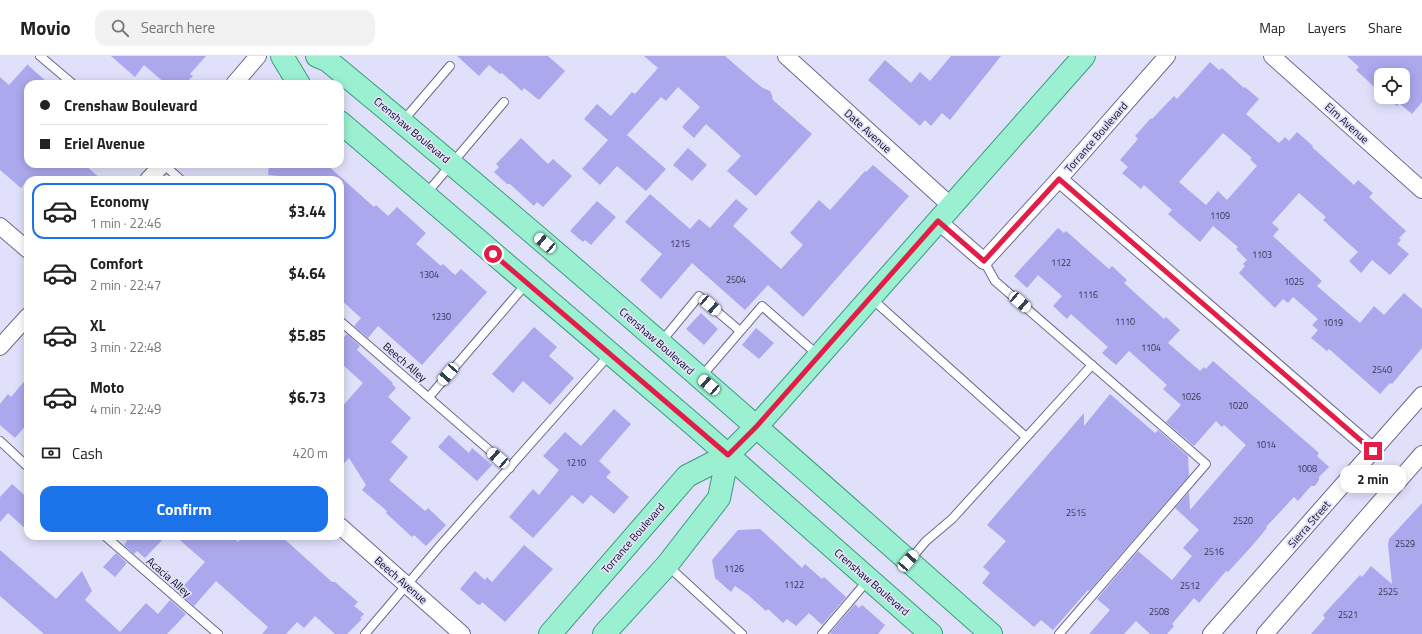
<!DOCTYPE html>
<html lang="en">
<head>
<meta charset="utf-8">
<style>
  body { margin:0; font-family:"Titillium Web",sans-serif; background:#f2f2f2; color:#222; height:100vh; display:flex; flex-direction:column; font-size:15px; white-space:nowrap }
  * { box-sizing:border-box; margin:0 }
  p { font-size:13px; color:#767676 }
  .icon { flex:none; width:22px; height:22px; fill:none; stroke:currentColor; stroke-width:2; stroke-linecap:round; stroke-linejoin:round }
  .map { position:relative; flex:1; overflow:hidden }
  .details { position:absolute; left:24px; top:120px; width:320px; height:364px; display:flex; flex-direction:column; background:#fff; border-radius:12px; box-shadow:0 2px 10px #0003 }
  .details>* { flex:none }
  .banner { position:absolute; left:24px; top:24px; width:320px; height:88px; border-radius:12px; box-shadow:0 2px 10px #0003; display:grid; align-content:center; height:88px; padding:0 16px; background:#fff }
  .fabs { position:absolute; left:1374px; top:12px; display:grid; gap:8px }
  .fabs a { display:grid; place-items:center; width:36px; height:36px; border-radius:8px; background:#fff; box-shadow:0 2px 10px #0003; font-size:20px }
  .end { position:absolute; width:18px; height:18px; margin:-9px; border:5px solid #e11d48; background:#fff; box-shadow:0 0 0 2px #fff }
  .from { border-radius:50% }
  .bubble { position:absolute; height:28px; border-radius:12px; background:#fff; box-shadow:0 2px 10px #0003; font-size:13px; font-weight:700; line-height:28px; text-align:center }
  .car { position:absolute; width:12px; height:24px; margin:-12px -6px; border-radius:5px; box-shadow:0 0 3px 1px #0007; background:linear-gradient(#fff 24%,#345 0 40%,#fff 0 76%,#345 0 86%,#fff 0) }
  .banner b { display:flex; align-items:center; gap:14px; height:38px; font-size:15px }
  .banner b+b { border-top:1px solid #e0e0e0 }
  .banner i { width:10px; height:10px; background:#222 }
  ul { padding:7px 0 0; list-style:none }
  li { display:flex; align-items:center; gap:12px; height:56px; margin:0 8px 6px; padding:0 8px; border:2px solid transparent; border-radius:12px }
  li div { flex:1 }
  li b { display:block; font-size:15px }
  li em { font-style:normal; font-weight:700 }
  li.on { border-color:#1a73e8 }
  li>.icon { width:36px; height:36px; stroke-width:1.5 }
  .pay { display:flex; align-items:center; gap:10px; height:44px; padding:0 16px; font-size:15px }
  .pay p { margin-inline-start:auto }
  .cta { display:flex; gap:8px; margin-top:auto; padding:8px 16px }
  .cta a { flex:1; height:46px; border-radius:12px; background:#1a73e8; color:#fff; font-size:16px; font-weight:700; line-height:46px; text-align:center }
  header { display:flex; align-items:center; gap:24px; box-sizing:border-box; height:56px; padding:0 20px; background:#fff; border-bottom:1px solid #e0e0e0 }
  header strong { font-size:19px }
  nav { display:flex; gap:22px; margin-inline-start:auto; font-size:14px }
  .search { width:280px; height:36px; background:#f2f2f2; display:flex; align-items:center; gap:10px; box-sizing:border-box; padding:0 14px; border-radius:12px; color:#767676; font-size:15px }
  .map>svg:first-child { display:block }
  .building { fill:#aba8ed; fill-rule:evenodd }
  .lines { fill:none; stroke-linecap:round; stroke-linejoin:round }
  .service-casing { stroke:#6b698f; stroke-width:10 }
  .minor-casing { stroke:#6b698f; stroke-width:18 }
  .primary-casing { stroke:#3d9a7e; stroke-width:24 }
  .service { stroke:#fff; stroke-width:8 }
  .minor { stroke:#fff; stroke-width:16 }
  .primary { stroke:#9af0d1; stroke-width:22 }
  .route { stroke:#e11d48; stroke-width:5 }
  .labels { text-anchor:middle; stroke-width:3.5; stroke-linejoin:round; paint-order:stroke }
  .number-label { font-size:9px; fill:#353450 }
  .street-label { font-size:11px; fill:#0e0d1c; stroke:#e1e0fb }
</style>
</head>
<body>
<header>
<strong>Movio</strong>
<div class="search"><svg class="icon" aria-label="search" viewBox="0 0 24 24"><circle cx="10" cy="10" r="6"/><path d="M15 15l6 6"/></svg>Search here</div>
<nav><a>Map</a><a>Layers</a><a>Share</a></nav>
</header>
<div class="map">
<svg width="1422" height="578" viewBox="0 0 1422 578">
  <rect width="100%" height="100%" fill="#e1e0fb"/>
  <!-- building -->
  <g class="building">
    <polygon points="111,0 206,0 190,18 193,20 185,28 166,28 144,9 135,21"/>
    <polygon points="457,0 548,0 565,15 539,44 524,32 522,35 502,17 500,18 489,9 479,20"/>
    <polygon points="644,0 725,0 754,25 763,32 770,35 772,39 773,44 812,78 756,140 727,115 741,100 706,68 694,82 682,71 700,51 678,31 666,45 661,41 627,79 666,113 646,135 617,110 600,129 582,113 608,84 584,63 597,48 611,60 632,36 635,38 658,12"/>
    <polygon points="951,0 1001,0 950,64 942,57 931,70 925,64 920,70 868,24 885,4 911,27 920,16 930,25"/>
    <polygon points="1347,0 1422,0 1422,46 1412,58 1399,47 1397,50 1386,41 1403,41 1403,19 1381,19 1381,37 1356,14 1359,11"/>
    <path d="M1210,6l9,8 3,-2 22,20 1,-1 14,12 -13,15 33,29 6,-6 4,4 8,-9 16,14 -1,1 42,38 4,-5 15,13 -4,4 37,34 -7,7 2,2 -4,4 12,10 -19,21 -18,-15 -11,13 -12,-12 9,-9 -35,-32 3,-3 -27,-24 -27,30 7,6 -6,7 49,45 -5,5 43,37 14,-17 10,9 20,-22 18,16v39l-30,36 -2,-1 -10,11 -51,-45 -2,2 -16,-13 7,-8 -6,-5 6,-6 -25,-22 -5,6 -5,-4 -8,9 -36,-35 6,-7 -2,-2 4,-4 -11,-11 2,-2 -25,-21 -13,16 -32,-28 4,-4 -28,-25 -3,4 -19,-16 6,-6 -8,-7 18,-21 -3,-3 16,-18 1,1 22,-23 3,3zM1223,77l29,25 -2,1 7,7 -30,34 -9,-9 -12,14 -27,-23z"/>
    <polygon points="28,8 28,9 49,28 28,28 28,108 84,108 102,124 28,124 21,132 0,114 0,21 9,29"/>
    <polygon points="521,82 548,108 553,103 572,120 543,151 537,146 534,150 510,128 507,128 494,116 499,111 496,108"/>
    <polygon points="688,92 707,109 692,125 673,109"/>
    <polygon points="269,108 326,108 374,151 376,149 388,160 397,151 426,177 416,188 441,210 443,208 455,219 461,213 487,236 422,309 378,270 368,282 354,270 361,262 340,243 340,124 320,124 268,119"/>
    <polygon points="873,109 909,140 803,261 768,229 745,254 692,207 661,243 640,224 662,198 625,166 650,138 690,173 699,163 710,172 736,143 748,153 733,170 781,213 803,189 790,177 819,144 830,154 865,115 866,116"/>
    <polygon points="597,145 616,161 591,189 585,184 583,186 570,175"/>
    <polygon points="1058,172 1064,177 1066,175 1109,213 1112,210 1127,224 1124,227 1164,263 1166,261 1180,274 1168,287 1200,315 1204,311 1206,313 1213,305 1319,397 1317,400 1329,411 1319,421 1319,424 1315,430 1311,430 1298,445 1294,441 1266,471 1267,472 1251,491 1228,516 1226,515 1199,547 1194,542 1172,568 1174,570 1167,578 1150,578 1136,565 1124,578 1089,578 1110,554 1097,543 1138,495 1172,524 1192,500 1183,492 1199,474 1175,452 1189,436 1190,454 1246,389 1224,369 1222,371 1216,365 1194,390 1166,366 1181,349 1163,333 1167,329 1129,295 1116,309 1102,297 1108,291 1071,258 1067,263 1053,250 1062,240 1038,219 1027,232 1014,220"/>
    <polygon points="701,257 718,273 704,289 686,273"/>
    <polygon points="534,271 557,291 549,300 574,322 550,349 523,325 513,337 492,318"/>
    <polygon points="756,272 774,287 759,303 742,289"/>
    <polygon points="340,278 344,281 347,278 360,290 357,294 393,327 392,328 396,332 388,341 411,362 391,386 408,401 389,424 425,455 428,452 446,469 426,490 414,479 412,481 386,457 387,455 362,434 366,429 349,402 340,412 340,353 363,327 343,309 340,313"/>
    <polygon points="28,321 28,367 15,382 0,369 0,348 8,338 11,341"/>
    <polygon points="1110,338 1155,377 1158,374 1188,400 1189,420 1089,535 1088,534 1053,574 1041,564 1034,571 982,527 990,517 983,511 1006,485 987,469 1084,357 1084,370"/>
    <polygon points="614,353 631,368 599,405 611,416 606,421 629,441 614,458 591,439 583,448 572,439 533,482 509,461 533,433 539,439 559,414 543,400 565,376 581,390"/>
    <polygon points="449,379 469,397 472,392 492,409 477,425 438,391"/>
    <polygon points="12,428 28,442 28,475 8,457 0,466 0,441"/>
    <polygon points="1422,447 1422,578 1311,578 1325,562 1323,559 1360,519 1362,521 1371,510 1392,528 1388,489 1389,483"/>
    <polygon points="760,473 802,512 805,508 822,523 824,521 846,541 822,569 809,557 796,570 787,563 783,567 768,553 766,555 748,539 735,530 731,536 715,522 712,504 738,474"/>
    <polygon points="121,480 166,480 145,502 137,495 134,498 124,489 127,485"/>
    <polygon points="175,480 231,480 238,486 243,480 281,480 332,526 335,526 358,546 354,550 364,558 360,562 362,563 347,578 335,578 315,560 304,572 297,566 286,578 262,578 268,571 216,525 194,550 178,536 205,506"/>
    <polygon points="524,489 553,513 505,566 482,546 480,549 477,548 460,533 475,515 485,524 487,521 492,526"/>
    <polygon points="0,494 56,543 82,515 92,535 85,544 120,576 146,547 158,558 170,544 186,558 167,578 44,578 0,540"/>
    <polygon points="116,497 127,507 115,521 103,511"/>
    <polygon points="855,548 859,552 862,549 885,569 878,578 832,578 830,577"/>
  </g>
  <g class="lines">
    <!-- service casing -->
    <g class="service-casing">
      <g id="service">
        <polyline points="40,0 73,28"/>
        <polyline points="402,66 450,10"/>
        <polyline points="163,108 181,124"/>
        <polyline points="426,138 504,46"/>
        <polyline points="984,205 995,225 1206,408 1059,578"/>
        <polyline points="871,242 1026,381"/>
        <polyline points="340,265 510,412"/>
        <polyline points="661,286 699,240 740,275"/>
        <polyline points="701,321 762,250 818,299"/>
        <polyline points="429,341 527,227"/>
        <polyline points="0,385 28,411"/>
        <polyline points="105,480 218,578"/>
        <polyline points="910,504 926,485 952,463 1092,309"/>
        <polyline points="668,510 742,578"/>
        <polyline points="365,578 439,491 610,298"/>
        <polyline points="822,578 868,524"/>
      </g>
    </g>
    <!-- minor casing -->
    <g class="minor-casing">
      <g id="minor">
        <polyline points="786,0 951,150"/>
        <polyline points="1272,0 1422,134"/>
        <polyline points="234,28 258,0"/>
        <polyline points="1059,123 1373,395"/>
        <polyline points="148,124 163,108"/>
        <polyline points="938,165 984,205 1059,123 1167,0"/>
        <polyline points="0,170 28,194"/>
        <polyline points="0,291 28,260"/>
        <polyline points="340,470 462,578"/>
        <polyline points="1211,578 1422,339"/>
        <polyline points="1265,578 1422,398"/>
      </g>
    </g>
    <!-- primary casing -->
    <g class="primary-casing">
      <g id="primary">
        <polyline points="282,0 299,28"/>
        <path d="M317,0l10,4c226,186 445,380 664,574"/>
        <polyline points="340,66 695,370 931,578"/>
        <polyline points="550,578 687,420 728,399 757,370 1084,0"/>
        <polyline points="604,578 667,509 719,442 728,399"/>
      </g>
    </g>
    <!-- service -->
    <use href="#service" class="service"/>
    <!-- minor -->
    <use href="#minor" class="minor"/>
    <!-- primary -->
    <use href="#primary" class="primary"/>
  </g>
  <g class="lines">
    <!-- route -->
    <polyline class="route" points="493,198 728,399 757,370 938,165 984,205 1059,123 1373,395"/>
  </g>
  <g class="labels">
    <!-- number labels -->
    <g class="number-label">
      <text x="1220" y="163">1109</text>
      <text x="680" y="191">1215</text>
      <text x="1262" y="202">1103</text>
      <text x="1061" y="210">1122</text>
      <text x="429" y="222">1304</text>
      <text x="736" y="227">2504</text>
      <text x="1294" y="229">1025</text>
      <text x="1088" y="242">1116</text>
      <text x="441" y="264">1230</text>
      <text x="1125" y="269">1110</text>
      <text x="1333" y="270">1019</text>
      <text x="1151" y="295">1104</text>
      <text x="1382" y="317">2540</text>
      <text x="1191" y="344">1026</text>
      <text x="1238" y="353">1020</text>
      <text x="1266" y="392">1014</text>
      <text x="576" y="410">1210</text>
      <text x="1307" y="416">1008</text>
      <text x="1076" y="460">2515</text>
      <text x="1243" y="468">2520</text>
      <text x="1405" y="491">2529</text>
      <text x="1214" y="499">2516</text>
      <text x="734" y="516">1126</text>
      <text x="794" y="532">1122</text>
      <text x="1190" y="533">2512</text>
      <text x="1388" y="539">2525</text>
      <text x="1159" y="559">2508</text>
      <text x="1348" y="562">2521</text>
    </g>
    <!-- street labels -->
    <g class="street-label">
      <text transform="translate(1347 67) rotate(42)" y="4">Elm Avenue</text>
      <text transform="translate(412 74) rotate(40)" y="4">Crenshaw Boulevard</text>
      <text transform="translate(868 75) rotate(42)" y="4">Date Avenue</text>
      <text transform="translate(1096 81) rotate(-49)" y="4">Torrance Boulevard</text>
      <text transform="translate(657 285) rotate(41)" y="4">Crenshaw Boulevard</text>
      <text transform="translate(405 306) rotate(41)" y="4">Beech Alley</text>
      <text transform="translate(1309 468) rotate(-49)" y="4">Sierra Street</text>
      <text transform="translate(633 482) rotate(-49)" y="4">Torrance Boulevard</text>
      <text transform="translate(169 521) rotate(41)" y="4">Acacia Alley</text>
      <text transform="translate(401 524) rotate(41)" y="4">Beech Avenue</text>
      <text transform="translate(872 526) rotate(41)" y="4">Crenshaw Boulevard</text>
    </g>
  </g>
</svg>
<div class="fabs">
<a><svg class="icon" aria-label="locate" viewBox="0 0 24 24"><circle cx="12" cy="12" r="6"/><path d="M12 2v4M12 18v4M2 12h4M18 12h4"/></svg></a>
</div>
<i class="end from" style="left:493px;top:198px"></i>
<i class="end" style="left:1373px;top:395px"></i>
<div class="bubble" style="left:1340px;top:409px;width:66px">2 min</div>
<i class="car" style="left:545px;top:187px;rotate:310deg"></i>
<i class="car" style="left:1020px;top:246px;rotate:131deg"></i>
<i class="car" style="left:710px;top:249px;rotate:131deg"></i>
<i class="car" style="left:448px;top:318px;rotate:221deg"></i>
<i class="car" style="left:709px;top:329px;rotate:311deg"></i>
<i class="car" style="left:498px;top:402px;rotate:311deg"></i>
<i class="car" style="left:908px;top:505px;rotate:42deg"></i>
<div class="banner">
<b><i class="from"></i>Crenshaw Boulevard</b>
<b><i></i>Eriel Avenue</b>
</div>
<section class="details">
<ul>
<li class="on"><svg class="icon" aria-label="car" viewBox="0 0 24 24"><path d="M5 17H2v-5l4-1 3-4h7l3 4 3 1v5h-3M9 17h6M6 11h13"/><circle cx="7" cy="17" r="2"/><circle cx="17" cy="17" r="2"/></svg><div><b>Economy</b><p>1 min · 22:46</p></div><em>$3.44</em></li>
<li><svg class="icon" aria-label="car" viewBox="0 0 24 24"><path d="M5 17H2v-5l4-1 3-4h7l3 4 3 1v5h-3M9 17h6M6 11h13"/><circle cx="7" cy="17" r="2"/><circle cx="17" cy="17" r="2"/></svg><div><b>Comfort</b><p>2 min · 22:47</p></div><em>$4.64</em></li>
<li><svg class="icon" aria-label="car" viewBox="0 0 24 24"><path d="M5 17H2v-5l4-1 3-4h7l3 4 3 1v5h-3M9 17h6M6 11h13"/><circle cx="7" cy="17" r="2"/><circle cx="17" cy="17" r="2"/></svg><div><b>XL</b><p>3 min · 22:48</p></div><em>$5.85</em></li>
<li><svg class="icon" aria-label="car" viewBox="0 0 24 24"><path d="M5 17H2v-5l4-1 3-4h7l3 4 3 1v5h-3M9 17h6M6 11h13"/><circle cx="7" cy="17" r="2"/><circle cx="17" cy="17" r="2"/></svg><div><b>Moto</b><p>4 min · 22:49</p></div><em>$6.73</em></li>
</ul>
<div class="pay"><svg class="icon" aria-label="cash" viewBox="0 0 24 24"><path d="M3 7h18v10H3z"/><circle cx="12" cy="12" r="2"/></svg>Cash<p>420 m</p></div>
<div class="cta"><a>Confirm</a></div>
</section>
</div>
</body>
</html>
